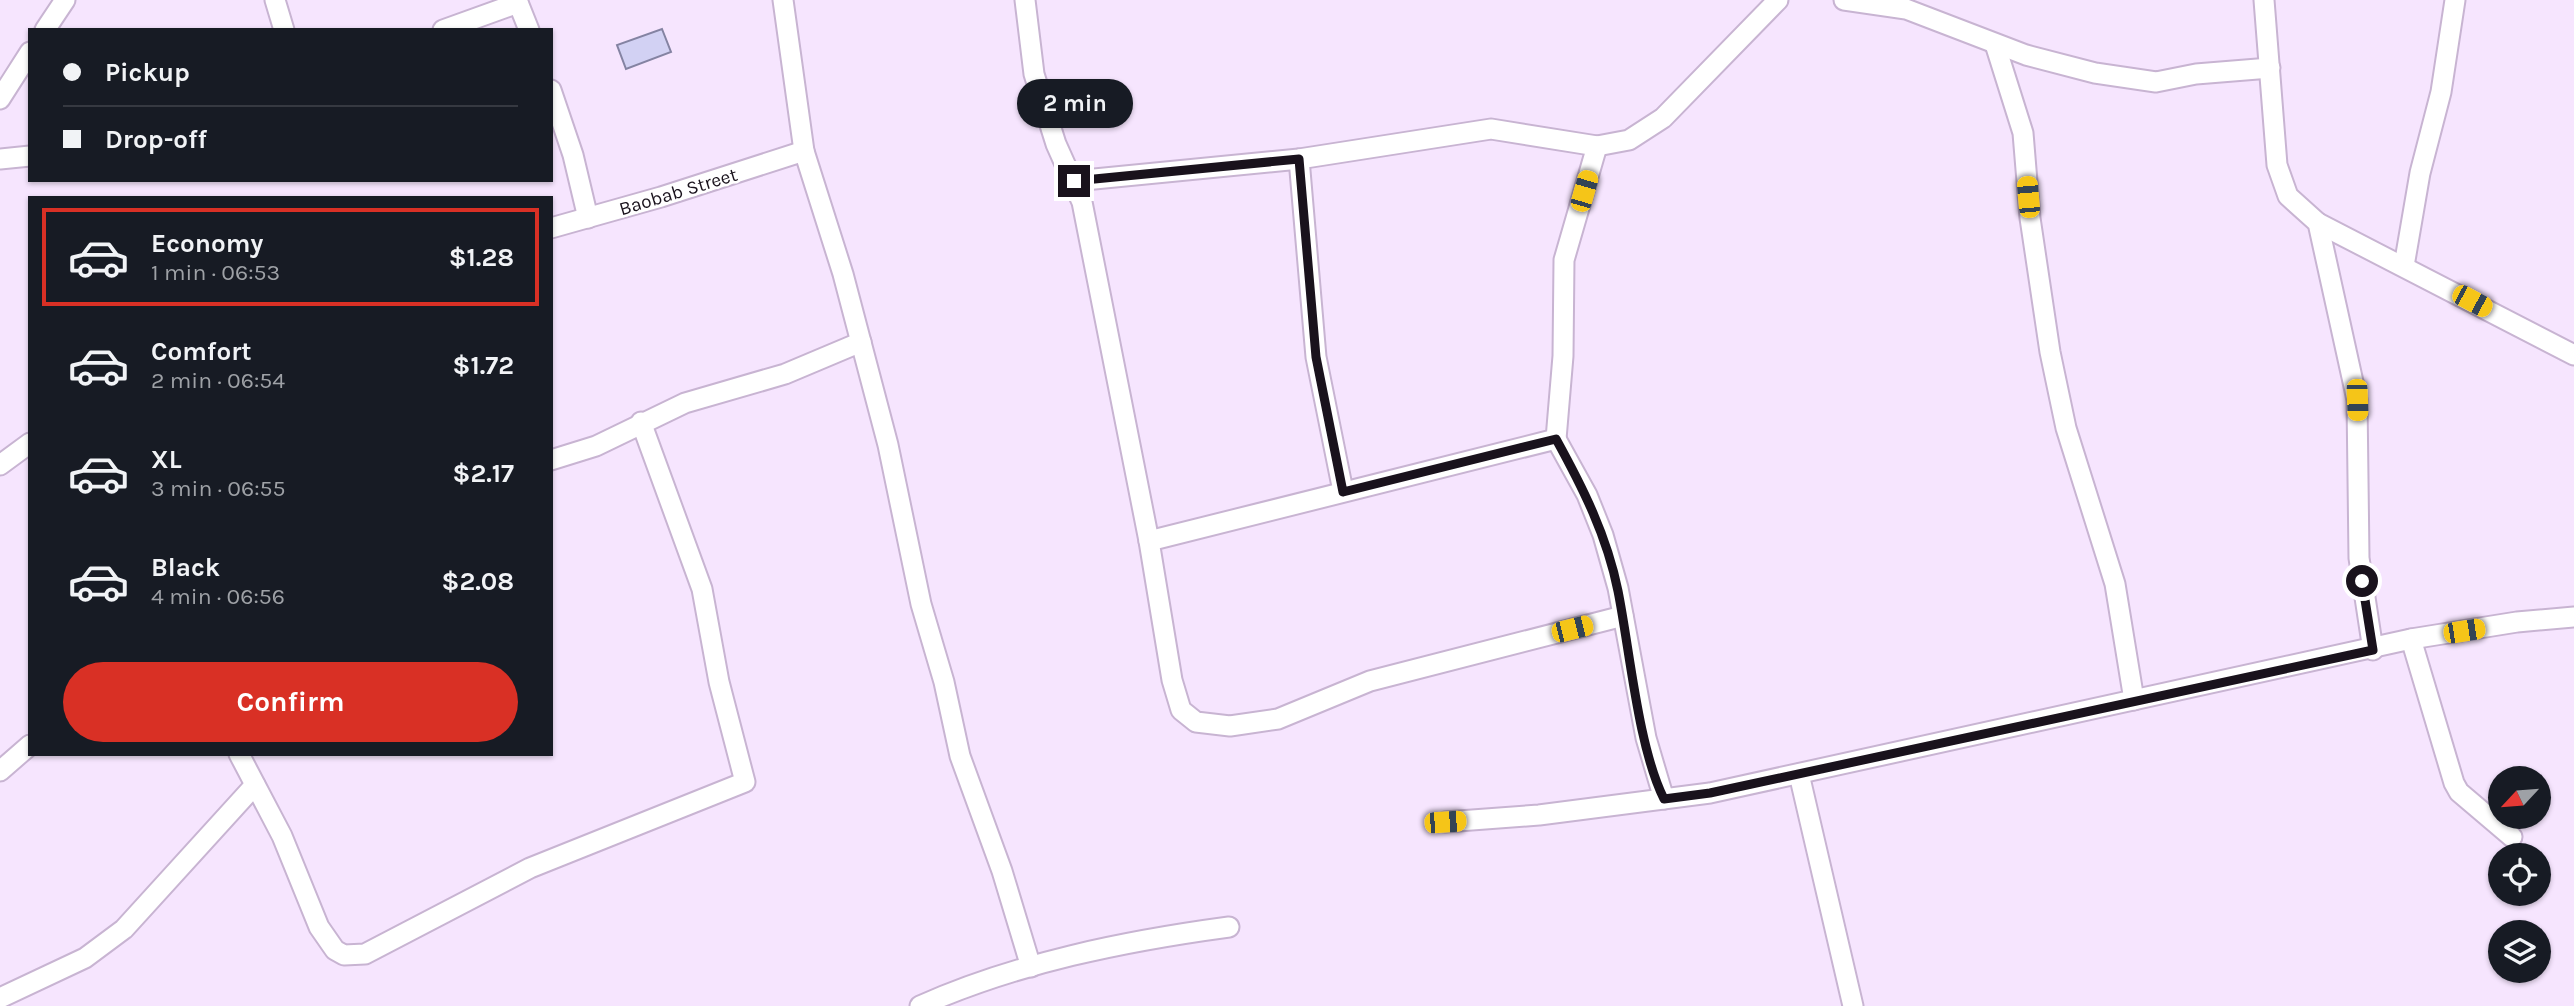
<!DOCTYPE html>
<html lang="en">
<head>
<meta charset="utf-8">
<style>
  body { margin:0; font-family:Karla,sans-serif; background:#242831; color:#f1f3f6; height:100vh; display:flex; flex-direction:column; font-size:26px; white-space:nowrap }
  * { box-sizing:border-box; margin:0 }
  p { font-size:23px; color:#9ea1a6 }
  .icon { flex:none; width:38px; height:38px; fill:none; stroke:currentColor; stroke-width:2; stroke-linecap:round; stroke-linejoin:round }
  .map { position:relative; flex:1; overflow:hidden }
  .panel { position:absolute; left:28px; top:196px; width:525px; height:560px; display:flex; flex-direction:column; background:#171b24; border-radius:0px; box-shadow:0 2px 5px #0004 }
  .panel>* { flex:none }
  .hud { position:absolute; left:28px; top:28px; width:525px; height:154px; border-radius:0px; box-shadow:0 2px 5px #0004; display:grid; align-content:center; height:154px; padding:0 35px; background:#171b24 }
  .needle { width:46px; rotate:244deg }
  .tools { position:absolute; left:2488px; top:766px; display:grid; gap:14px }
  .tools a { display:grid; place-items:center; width:63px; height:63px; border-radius:50%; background:#171b24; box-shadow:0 2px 5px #0004; font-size:35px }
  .end { position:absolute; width:32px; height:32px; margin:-16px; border:9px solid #19121c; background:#fff; box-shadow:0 0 0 4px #fff }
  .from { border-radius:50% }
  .bubble { position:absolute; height:49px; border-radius:24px; background:#171b24; box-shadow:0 2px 5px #0004; font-size:23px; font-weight:700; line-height:49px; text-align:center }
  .car { position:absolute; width:21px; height:42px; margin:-21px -10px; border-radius:9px; box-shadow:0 0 5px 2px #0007; background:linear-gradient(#f5c518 24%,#345 0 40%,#f5c518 0 76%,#345 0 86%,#f5c518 0) }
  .hud b { display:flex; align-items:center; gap:24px; height:66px; font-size:26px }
  .hud b+b { border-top:2px solid #363941 }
  .hud i { width:18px; height:18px; background:#f1f3f6 }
  ul { padding:12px 0 0; list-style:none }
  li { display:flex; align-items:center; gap:21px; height:98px; margin:0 14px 10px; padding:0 21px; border:4px solid transparent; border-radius:0px }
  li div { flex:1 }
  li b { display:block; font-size:26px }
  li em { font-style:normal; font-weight:700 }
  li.selected { border-color:#d93025 }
  li>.icon { width:63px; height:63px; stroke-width:1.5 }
  .action { display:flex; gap:14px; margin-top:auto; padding:14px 35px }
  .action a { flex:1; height:80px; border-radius:42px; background:#d93025; color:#fff; font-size:28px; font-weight:700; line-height:80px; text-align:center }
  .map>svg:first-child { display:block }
  .building { fill:#d2d1f3; stroke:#8483a2; stroke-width:2 }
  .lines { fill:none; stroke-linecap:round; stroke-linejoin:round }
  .minor-casing { stroke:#c8b4d2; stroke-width:23 }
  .minor { stroke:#fff; stroke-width:19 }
  .route { stroke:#19121c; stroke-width:9 }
  .labels { text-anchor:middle; stroke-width:5; stroke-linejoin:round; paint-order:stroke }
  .street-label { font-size:19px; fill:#19121c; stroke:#fff }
</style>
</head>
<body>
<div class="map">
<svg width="2574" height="1006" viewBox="0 0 2574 1006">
  <rect width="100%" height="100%" fill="#f6e5fe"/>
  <!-- building -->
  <polygon class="building" points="662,29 671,52 626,69 617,45"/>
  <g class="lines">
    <!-- minor casing -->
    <g class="minor-casing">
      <g id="minor">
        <polyline points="275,0 284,30"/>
        <polyline points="517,0 529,30"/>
        <polyline points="783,0 804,151 843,274 888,445 921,604 944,682 960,756 1002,871 1031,967"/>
        <polyline points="1025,0 1034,74 1056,144 1082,202 1149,541 1172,680 1181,710 1196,722 1230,726 1278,719 1370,681 1623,616"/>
        <polyline points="1844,0 1906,9 2026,55 2095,73 2156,82 2196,74 2270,68"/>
        <polyline points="2264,0 2277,165 2288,196 2318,223 2357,400 2359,558 2373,650"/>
        <polyline points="45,30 65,0"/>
        <polyline points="443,30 518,3"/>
        <polyline points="1995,44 2023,133 2030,218 2050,352 2066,428 2115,584 2134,700"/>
        <polyline points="551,90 573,155 588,218"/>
        <polyline points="0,99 30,52"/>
        <polyline points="0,159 30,156"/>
        <polyline points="1299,159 1316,357 1343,491"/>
        <polyline points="1074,181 1299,159 1491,129 1597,146 1629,140 1663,118 1778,0"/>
        <polyline points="2318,223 2574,355"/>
        <polyline points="551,228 661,197 804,151"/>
        <polyline points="2404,266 2420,173 2441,92 2455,0"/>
        <polyline points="1556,439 1587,495 1603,535 1618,588 1646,738 1664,799"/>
        <polyline points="551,460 596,446 685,403 785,374 861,342"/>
        <polyline points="0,465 30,443"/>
        <polyline points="1149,541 1556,439 1563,356 1564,260 1597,146"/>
        <polyline points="2411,639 2454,783 2459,792 2512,837"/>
        <polyline points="239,754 282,836 319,927 335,950 344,955 365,954 530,868 745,782 719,682 702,589 641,422"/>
        <polyline points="0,771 30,745"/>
        <polyline points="1799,774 1853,1006"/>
        <polyline points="1445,822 1539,815 1710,793 2411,639 2517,622 2574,617"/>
        <polyline points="0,998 85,958 124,929 255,785"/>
        <path d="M920,1006c96,-43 205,-65 309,-79"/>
      </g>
    </g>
    <!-- minor -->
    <use href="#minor" class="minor"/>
  </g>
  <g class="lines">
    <!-- route -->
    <path class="route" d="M1074,181l225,-22 17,198 27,135 213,-53c27,49 51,97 62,152 12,60 20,156 46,208l46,-6 663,-143 -11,-69"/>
  </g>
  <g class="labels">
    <!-- street labels -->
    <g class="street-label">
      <text transform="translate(678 191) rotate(-17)" y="7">Baobab Street</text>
    </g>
  </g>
</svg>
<div class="tools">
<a><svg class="needle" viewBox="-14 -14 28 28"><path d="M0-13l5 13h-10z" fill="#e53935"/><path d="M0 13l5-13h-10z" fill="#9ea1a6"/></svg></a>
<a><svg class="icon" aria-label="locate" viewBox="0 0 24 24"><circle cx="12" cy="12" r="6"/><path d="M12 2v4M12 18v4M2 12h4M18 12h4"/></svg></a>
<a><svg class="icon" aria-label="layers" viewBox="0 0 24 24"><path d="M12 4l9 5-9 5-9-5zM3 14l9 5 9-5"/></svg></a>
</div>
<i class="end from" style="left:2362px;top:581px"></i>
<i class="end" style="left:1074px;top:181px"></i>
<div class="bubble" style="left:1017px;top:79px;width:116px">2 min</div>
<i class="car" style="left:1584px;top:191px;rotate:16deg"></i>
<i class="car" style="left:2028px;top:197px;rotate:355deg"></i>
<i class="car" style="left:2472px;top:301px;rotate:118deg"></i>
<i class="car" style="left:2357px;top:400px;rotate:178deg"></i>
<i class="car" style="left:1572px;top:629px;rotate:76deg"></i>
<i class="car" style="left:2464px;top:631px;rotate:81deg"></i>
<i class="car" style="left:1445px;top:822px;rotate:86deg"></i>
<div class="hud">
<b><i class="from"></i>Pickup</b>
<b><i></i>Drop-off</b>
</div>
<section class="panel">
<ul>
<li class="selected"><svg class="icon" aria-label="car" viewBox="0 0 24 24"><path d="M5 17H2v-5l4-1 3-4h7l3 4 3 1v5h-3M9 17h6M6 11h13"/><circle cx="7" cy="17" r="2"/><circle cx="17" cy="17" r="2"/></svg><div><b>Economy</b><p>1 min · 06:53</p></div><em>$1.28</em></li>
<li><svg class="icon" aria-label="car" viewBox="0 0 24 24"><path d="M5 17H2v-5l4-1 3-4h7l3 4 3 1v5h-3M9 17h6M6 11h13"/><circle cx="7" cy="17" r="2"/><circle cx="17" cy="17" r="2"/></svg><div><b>Comfort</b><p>2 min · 06:54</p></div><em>$1.72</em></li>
<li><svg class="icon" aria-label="car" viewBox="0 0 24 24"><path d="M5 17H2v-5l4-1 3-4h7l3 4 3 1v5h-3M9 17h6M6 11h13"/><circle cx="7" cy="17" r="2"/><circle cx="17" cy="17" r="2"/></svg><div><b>XL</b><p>3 min · 06:55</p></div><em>$2.17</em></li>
<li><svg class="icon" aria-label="car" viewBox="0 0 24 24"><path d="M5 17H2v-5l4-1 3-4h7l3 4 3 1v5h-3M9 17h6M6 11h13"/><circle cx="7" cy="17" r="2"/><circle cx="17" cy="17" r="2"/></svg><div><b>Black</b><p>4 min · 06:56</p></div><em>$2.08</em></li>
</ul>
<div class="action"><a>Confirm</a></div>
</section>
</div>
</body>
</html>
